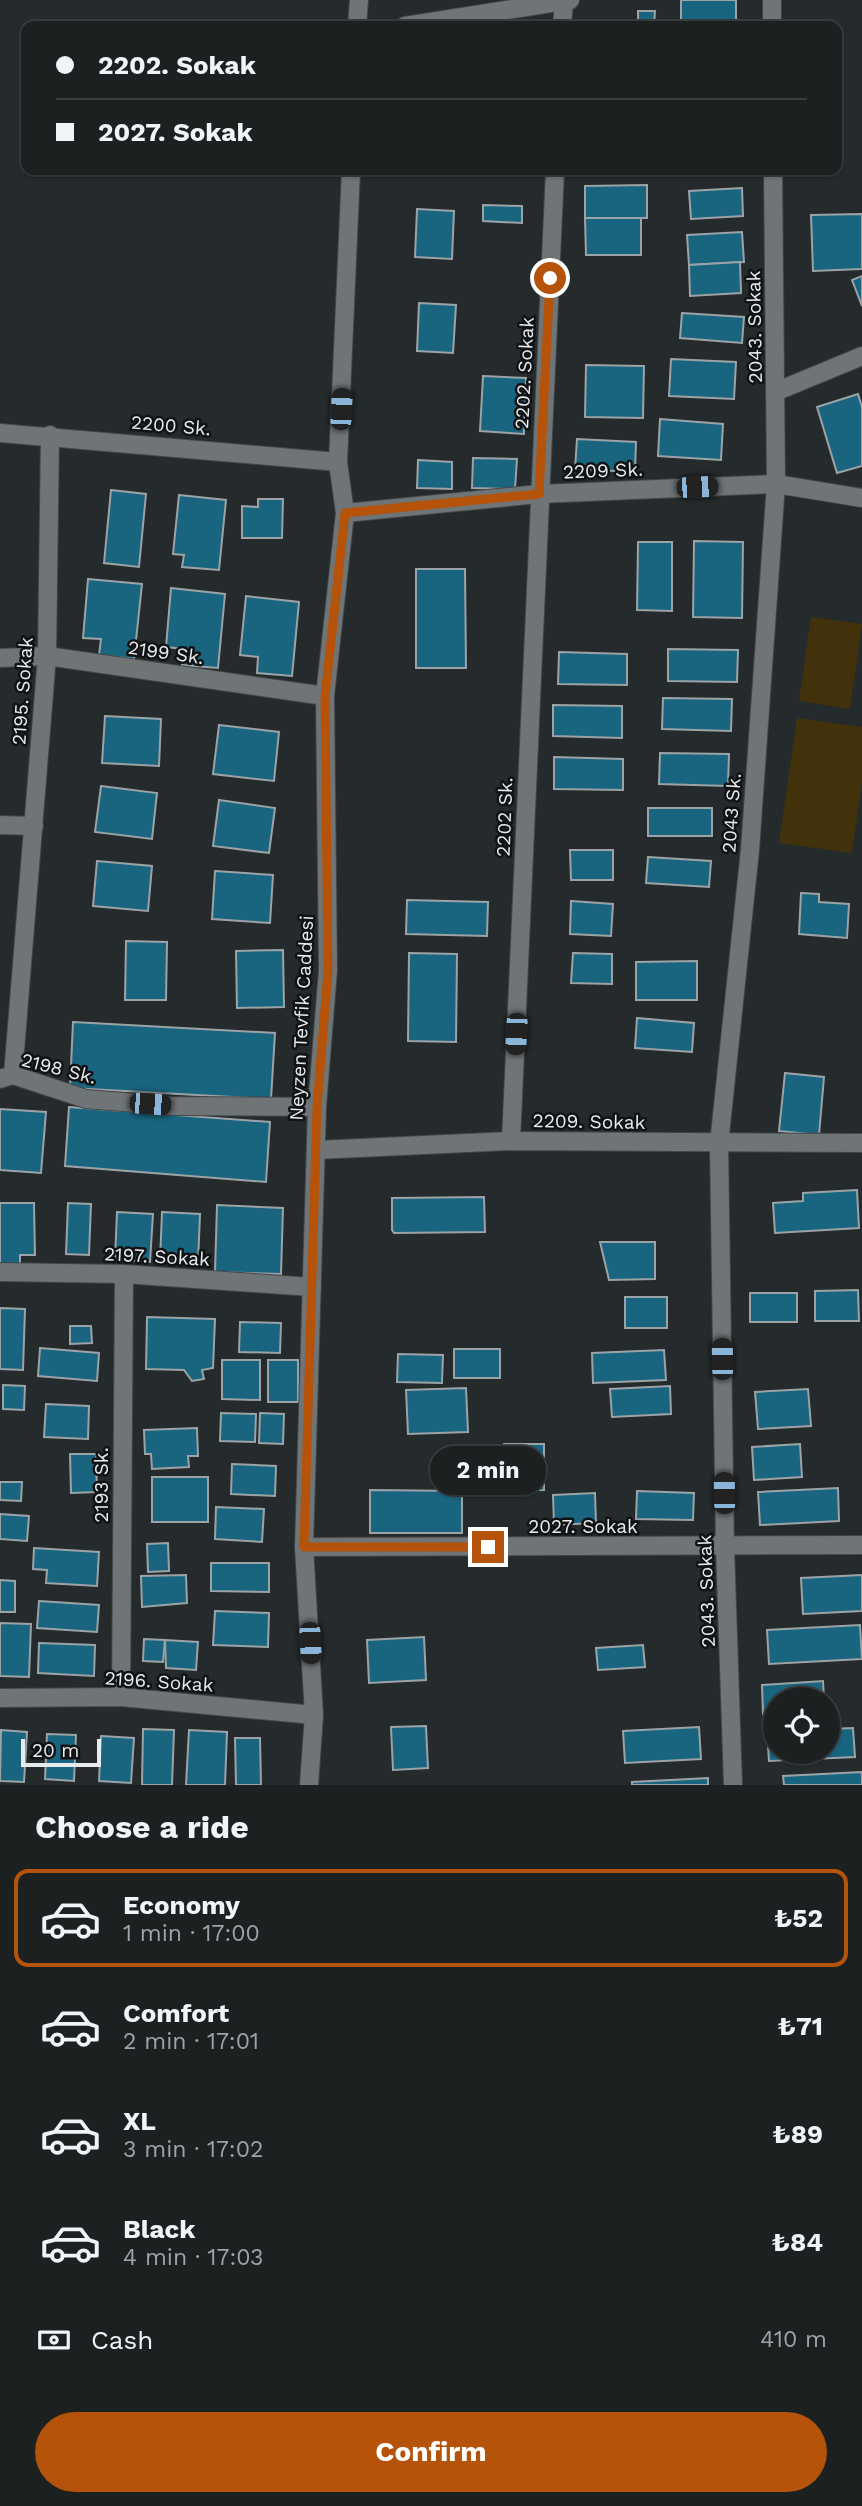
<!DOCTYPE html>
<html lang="en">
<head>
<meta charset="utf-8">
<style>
  body { margin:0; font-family:"Work Sans",sans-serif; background:#25282a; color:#f1f3f6; height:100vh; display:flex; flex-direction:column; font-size:26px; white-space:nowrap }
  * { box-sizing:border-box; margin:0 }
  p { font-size:23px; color:#a0a3a5 }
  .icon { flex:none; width:38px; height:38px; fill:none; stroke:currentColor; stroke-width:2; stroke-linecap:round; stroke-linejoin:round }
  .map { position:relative; height:1785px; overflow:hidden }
  .drawer { display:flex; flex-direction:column; background:#1c2021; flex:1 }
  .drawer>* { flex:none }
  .top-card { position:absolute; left:21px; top:21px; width:821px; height:154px; border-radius:14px; box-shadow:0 2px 5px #0004,0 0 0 2px #3a3e3f; display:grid; align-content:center; height:154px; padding:0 35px; background:#1c2021 }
  .tools { position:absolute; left:763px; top:1687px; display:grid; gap:14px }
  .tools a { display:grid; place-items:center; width:77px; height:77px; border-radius:50%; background:#1c2021; box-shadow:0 2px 5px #0004,0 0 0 2px #3a3e3f; font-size:35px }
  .scale { position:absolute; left:21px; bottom:18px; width:80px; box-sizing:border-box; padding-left:7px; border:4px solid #e8ebed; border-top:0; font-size:19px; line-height:24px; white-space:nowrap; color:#e8ebed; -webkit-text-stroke:5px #101213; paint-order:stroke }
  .end { position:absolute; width:32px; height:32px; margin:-16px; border:9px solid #b45309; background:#fff; box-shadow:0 0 0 4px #fff }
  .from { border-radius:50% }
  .bubble { position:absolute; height:49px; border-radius:24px; background:#1c2021; box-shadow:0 2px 5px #0004,0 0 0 2px #3a3e3f; font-size:23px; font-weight:700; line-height:49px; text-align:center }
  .car { position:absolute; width:21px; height:42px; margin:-21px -10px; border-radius:9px; box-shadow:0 0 5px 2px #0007; background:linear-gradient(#222 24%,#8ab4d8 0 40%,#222 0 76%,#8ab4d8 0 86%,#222 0) }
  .top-card b { display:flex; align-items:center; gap:24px; height:66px; font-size:26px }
  .top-card b+b { border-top:2px solid #3a3e3f }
  .top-card i { width:18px; height:18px; background:#f1f3f6 }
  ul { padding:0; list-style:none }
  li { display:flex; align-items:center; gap:21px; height:98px; margin:0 14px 10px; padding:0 21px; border:4px solid transparent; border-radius:14px }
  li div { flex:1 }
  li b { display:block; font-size:26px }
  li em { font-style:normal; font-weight:700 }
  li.current { border-color:#b45309 }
  li>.icon { width:63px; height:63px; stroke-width:1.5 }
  h2 { padding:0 35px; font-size:32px; line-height:84px }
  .pay { display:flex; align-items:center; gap:18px; height:77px; padding:0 35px; font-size:26px }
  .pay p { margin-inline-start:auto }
  .primary-button { display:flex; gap:14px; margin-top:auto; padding:14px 35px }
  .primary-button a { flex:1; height:80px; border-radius:42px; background:#b45309; color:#fff; font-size:28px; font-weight:700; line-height:80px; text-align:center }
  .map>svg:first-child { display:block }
  .green { fill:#41320b }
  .building { fill:#19647f; stroke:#9ca3a6; stroke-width:2 }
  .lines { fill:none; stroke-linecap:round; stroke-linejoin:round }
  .street-casing { stroke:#424649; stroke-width:20 }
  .secondary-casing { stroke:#424649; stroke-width:20 }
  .street { stroke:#6f7477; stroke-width:18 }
  .secondary { stroke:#6f7477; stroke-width:18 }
  .route { stroke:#b45309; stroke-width:9 }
  .labels { text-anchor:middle; stroke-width:5; stroke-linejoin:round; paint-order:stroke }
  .street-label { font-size:19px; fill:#e8ebed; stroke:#101213 }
</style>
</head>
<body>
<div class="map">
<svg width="862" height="1785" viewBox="0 0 862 1785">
  <rect width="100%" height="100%" fill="#252a2c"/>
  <!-- green -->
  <g class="green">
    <polygon points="811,617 862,624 850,709 799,701"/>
    <polygon points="797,718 862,727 862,782 852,853 779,843"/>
  </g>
  <!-- building -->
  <g class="building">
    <rect x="681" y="0" width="55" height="24"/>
    <polygon points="638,11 655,11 654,26 638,26"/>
    <polygon points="647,185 647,218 585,218 585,186"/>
    <polygon points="742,188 743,216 691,219 689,191"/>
    <polygon points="483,205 522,206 522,223 483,221"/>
    <polygon points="417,209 454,211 452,259 415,257"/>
    <polygon points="862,214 862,269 813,271 811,215"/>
    <polygon points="585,218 641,218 641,255 586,255"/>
    <polygon points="742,232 744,262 689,265 687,235"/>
    <polygon points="740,262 741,293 690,296 689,265"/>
    <polygon points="862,276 862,306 852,280"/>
    <polygon points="419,303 456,305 453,353 417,351"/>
    <polygon points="682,313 744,317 742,343 680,338"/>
    <polygon points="671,359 736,362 734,399 669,396"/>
    <polygon points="586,365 644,366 643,418 585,417"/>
    <polygon points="483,376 526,378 524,434 480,431"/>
    <polygon points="858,394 862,407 862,466 837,473 817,407"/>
    <polygon points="660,419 723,424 721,460 658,456"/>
    <polygon points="577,439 636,442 635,472 575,469"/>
    <polygon points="473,458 517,459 515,489 472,488"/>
    <polygon points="418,460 452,462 452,489 417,488"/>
    <polygon points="111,490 146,494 139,567 104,563"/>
    <polygon points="179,495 226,500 219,570 182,567 184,555 173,554"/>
    <polygon points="258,499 283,499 282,538 242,538 242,506 258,507"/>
    <polygon points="694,541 743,542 742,618 693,617"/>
    <polygon points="638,542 672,542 672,611 637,610"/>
    <polygon points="416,569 465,569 466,668 416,668"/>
    <polygon points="88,579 142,584 134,659 99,655 101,639 83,638"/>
    <polygon points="171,588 225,594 218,668 182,665 184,649 166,647"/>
    <polygon points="246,596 299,602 292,676 257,673 258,657 240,655"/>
    <polygon points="668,649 738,650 737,682 668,681"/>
    <polygon points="559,652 627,654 627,685 558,684"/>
    <polygon points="663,698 732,699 731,731 662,729"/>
    <polygon points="553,705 622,706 622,738 553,736"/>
    <polygon points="105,716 161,719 159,766 102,763"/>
    <polygon points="219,725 279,732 274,781 213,774"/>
    <polygon points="660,753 729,754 728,786 659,784"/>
    <polygon points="554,757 623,759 623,790 554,789"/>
    <polygon points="101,786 157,793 152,839 95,832"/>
    <polygon points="219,800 275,808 269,853 213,846"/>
    <rect x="648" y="808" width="64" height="28"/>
    <polygon points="570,850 613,850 613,880 571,880"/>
    <polygon points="648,857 711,861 709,887 646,883"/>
    <polygon points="97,861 152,866 148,911 93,906"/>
    <polygon points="215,871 273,875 270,923 212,919"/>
    <polygon points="801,893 819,894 819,902 849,904 847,938 799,934"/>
    <polygon points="407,900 488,902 487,936 406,934"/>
    <polygon points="571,901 613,904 611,936 570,934"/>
    <polygon points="126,941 167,942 166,1000 125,1000"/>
    <polygon points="283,950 284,1007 237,1008 236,951"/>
    <polygon points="409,953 457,954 456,1042 408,1041"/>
    <polygon points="573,953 612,954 612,984 571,983"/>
    <polygon points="697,961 697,1000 636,1000 636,962"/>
    <polygon points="637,1018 694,1023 692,1052 635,1048"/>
    <polygon points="73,1022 275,1033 271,1099 70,1088"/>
    <polygon points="785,1073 824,1077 819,1135 779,1131"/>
    <polygon points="69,1107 270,1122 266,1182 65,1166"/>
    <polygon points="0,1109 46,1112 41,1173 0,1170"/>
    <polygon points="857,1190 859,1228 775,1233 773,1203 803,1201 803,1193"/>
    <polygon points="484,1197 485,1232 394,1233 392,1230 392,1198"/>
    <polygon points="0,1203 34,1203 35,1255 20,1255 20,1267 0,1267"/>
    <polygon points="68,1203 91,1204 89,1255 66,1254"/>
    <polygon points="217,1205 283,1208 281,1274 215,1272"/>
    <polygon points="117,1212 153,1214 150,1262 115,1259"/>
    <polygon points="162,1212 200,1214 198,1263 160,1261"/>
    <polygon points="600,1242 655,1242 655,1279 609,1280"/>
    <polygon points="858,1290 859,1321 815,1321 815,1291"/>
    <rect x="750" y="1293" width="47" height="29"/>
    <rect x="625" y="1297" width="42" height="31"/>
    <polygon points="0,1308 25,1309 23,1370 0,1369"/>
    <polygon points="147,1317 215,1319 213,1368 202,1370 204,1379 192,1381 184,1370 146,1369"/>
    <polygon points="240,1322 281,1323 280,1353 239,1352"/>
    <polygon points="70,1326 91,1326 92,1343 70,1344"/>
    <polygon points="40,1348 99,1353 97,1381 38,1376"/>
    <rect x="454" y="1349" width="46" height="29"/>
    <polygon points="664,1350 666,1380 593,1383 592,1353"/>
    <polygon points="398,1354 443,1355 442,1383 397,1382"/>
    <polygon points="222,1360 260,1360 260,1400 222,1399"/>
    <rect x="268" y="1360" width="30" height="42"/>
    <polygon points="3,1385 25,1386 24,1410 3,1409"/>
    <polygon points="670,1386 671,1414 612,1417 610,1389"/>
    <polygon points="466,1388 468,1432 408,1434 406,1390"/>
    <polygon points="808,1389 811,1426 758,1429 755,1392"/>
    <polygon points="46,1404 89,1406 88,1439 44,1437"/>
    <polygon points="221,1413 256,1414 255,1442 220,1441"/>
    <polygon points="260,1413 284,1414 283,1444 259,1443"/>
    <polygon points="197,1428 198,1456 188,1456 189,1467 152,1469 151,1454 145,1454 144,1430"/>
    <polygon points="504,1444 544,1444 544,1490 505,1491"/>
    <polygon points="800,1444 802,1477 754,1480 752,1447"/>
    <polygon points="70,1454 96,1454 97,1492 71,1493"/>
    <polygon points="232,1464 276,1466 275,1496 231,1494"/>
    <rect x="152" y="1477" width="56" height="45"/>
    <polygon points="0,1482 22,1482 21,1501 0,1500"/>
    <polygon points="838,1488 839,1521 760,1525 758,1492"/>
    <polygon points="370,1490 462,1491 462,1533 370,1533"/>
    <polygon points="637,1491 694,1493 693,1520 636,1519"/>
    <polygon points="595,1493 596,1523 554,1525 553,1495"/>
    <polygon points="216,1507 264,1509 262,1542 215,1539"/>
    <polygon points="0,1514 29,1516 27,1541 0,1539"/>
    <polygon points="168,1543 169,1571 148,1572 147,1544"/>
    <polygon points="34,1548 99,1552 97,1586 46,1583 47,1570 33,1569"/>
    <polygon points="211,1563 269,1563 269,1592 211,1591"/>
    <polygon points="186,1575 187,1603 142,1607 141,1576"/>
    <polygon points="862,1575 862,1611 803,1614 801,1578"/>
    <polygon points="0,1580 15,1581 15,1612 0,1612"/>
    <polygon points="39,1601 99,1605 97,1632 37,1628"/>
    <polygon points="215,1611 269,1613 268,1647 213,1645"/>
    <polygon points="0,1623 31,1624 29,1677 0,1676"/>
    <polygon points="860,1625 862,1659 769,1664 767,1630"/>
    <polygon points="424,1637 426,1680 369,1683 367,1640"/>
    <polygon points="144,1639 165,1640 163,1662 143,1661"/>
    <polygon points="165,1640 198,1642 196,1670 166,1668"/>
    <polygon points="39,1643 95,1645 94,1676 38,1673"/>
    <polygon points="643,1645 645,1667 598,1670 596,1648"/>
    <polygon points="823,1681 824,1699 775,1699 775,1713 763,1714 762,1685"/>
    <polygon points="426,1726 428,1768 393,1770 391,1727"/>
    <polygon points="699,1727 701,1759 625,1763 623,1731"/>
    <polygon points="853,1728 855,1757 769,1761 767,1732 775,1732 775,1752 828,1752 828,1729"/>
    <polygon points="143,1729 174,1730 172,1785 142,1785"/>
    <polygon points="1,1730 27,1732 24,1782 0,1781"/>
    <polygon points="189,1730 227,1732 225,1785 186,1785"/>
    <polygon points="47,1734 76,1735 74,1781 45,1779"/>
    <polygon points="101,1736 134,1738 131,1783 99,1781"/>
    <polygon points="235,1738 260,1738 261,1785 236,1785"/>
    <polygon points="862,1772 862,1785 784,1785 783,1776"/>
    <polygon points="708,1778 708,1785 632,1785 632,1782"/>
  </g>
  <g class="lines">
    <!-- street casing -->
    <g class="street-casing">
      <g id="street">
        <polyline points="772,0 772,26"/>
        <polyline points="405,26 570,0"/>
        <polyline points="562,26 564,2"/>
        <polyline points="775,392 862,356"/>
        <polyline points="0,433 338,462"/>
        <polyline points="345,513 539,494 776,484 862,498"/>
        <polyline points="0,658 47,656 325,696"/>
        <polyline points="0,825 34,826"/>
        <polyline points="13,1075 47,656 50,435"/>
        <polyline points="0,1079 13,1075 86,1099 172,1106 317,1107"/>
        <polyline points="511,1141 555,170"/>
        <polyline points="0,1272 124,1274 312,1287"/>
        <polyline points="304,1547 862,1545"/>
        <polyline points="121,1697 124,1274"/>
        <polyline points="0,1698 121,1697 314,1715"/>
        <polyline points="733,1785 725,1547 719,1144 750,850 776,484 773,170"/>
      </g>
    </g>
    <!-- secondary casing -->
    <g class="secondary-casing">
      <g id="secondary">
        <polyline points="357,26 359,0"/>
        <polyline points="316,1150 511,1141 862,1143"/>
        <polyline points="309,1785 314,1715 304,1547 317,1107 328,970 325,696 345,513 338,462 351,170"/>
      </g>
    </g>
    <!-- street -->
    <use href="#street" class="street"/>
    <!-- secondary -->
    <use href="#secondary" class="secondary"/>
  </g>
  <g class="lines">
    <!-- route -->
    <polyline class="route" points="488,1547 304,1547 317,1107 328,971 325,696 345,513 539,494 550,278"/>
  </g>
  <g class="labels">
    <!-- street labels -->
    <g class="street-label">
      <text transform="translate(754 327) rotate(-91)" y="7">2043. Sokak</text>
      <text transform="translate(524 373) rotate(-87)" y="7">2202. Sokak</text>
      <text transform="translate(171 425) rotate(5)" y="7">2200 Sk.</text>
      <text transform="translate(603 470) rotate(-2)" y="7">2209 Sk.</text>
      <text transform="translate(166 652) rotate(8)" y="7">2199 Sk.</text>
      <text transform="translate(22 691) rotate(-86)" y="7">2195. Sokak</text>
      <text transform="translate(731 813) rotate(-86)" y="7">2043 Sk.</text>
      <text transform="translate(504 817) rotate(-88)" y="7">2202 Sk.</text>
      <text transform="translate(301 1018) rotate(-87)" y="7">Neyzen Tevfik Caddesi</text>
      <text transform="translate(59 1068) rotate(14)" y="7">2198 Sk.</text>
      <text transform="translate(589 1121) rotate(1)" y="7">2209. Sokak</text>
      <text transform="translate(157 1256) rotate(3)" y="7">2197. Sokak</text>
      <text transform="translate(101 1485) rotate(-90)" y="7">2193 Sk.</text>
      <text x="583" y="1533">2027. Sokak</text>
      <text transform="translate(706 1591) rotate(-92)" y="7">2043. Sokak</text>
      <text transform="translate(159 1681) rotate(4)" y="7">2196. Sokak</text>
    </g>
  </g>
</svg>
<div class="tools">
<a><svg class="icon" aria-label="locate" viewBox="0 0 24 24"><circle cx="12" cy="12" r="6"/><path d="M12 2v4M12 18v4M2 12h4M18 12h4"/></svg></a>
</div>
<div class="scale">20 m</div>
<i class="end from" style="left:550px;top:278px"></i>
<i class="end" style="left:488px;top:1547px"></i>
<div class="bubble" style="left:430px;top:1446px;width:116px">2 min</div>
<i class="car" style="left:341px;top:409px;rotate:3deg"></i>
<i class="car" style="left:697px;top:487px;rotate:88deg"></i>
<i class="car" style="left:516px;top:1034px;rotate:183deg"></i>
<i class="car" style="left:150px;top:1104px;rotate:94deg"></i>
<i class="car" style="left:722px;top:1359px;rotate:359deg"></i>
<i class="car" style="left:724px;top:1493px;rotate:359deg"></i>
<i class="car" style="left:310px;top:1643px;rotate:177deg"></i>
<div class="top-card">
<b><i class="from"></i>2202. Sokak</b>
<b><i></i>2027. Sokak</b>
</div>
</div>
<section class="drawer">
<h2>Choose a ride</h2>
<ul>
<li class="current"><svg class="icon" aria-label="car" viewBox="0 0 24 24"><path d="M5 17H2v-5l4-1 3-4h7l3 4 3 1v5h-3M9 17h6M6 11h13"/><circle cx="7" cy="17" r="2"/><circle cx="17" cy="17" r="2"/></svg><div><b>Economy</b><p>1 min · 17:00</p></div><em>₺52</em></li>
<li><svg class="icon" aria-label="car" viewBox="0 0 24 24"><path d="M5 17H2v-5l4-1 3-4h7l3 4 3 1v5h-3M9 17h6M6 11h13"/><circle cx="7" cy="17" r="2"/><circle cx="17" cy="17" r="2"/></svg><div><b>Comfort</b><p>2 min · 17:01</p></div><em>₺71</em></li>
<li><svg class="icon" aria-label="car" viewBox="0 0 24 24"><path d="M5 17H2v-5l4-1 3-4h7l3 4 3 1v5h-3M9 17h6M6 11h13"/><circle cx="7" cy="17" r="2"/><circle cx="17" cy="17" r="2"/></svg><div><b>XL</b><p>3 min · 17:02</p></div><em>₺89</em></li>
<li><svg class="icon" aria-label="car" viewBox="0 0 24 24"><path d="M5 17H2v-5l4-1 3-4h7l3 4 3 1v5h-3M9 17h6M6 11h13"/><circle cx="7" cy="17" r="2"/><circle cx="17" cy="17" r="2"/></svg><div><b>Black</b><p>4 min · 17:03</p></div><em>₺84</em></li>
</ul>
<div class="pay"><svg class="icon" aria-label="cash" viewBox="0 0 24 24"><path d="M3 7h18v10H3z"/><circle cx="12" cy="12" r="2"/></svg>Cash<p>410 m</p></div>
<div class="primary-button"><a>Confirm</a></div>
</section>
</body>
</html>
